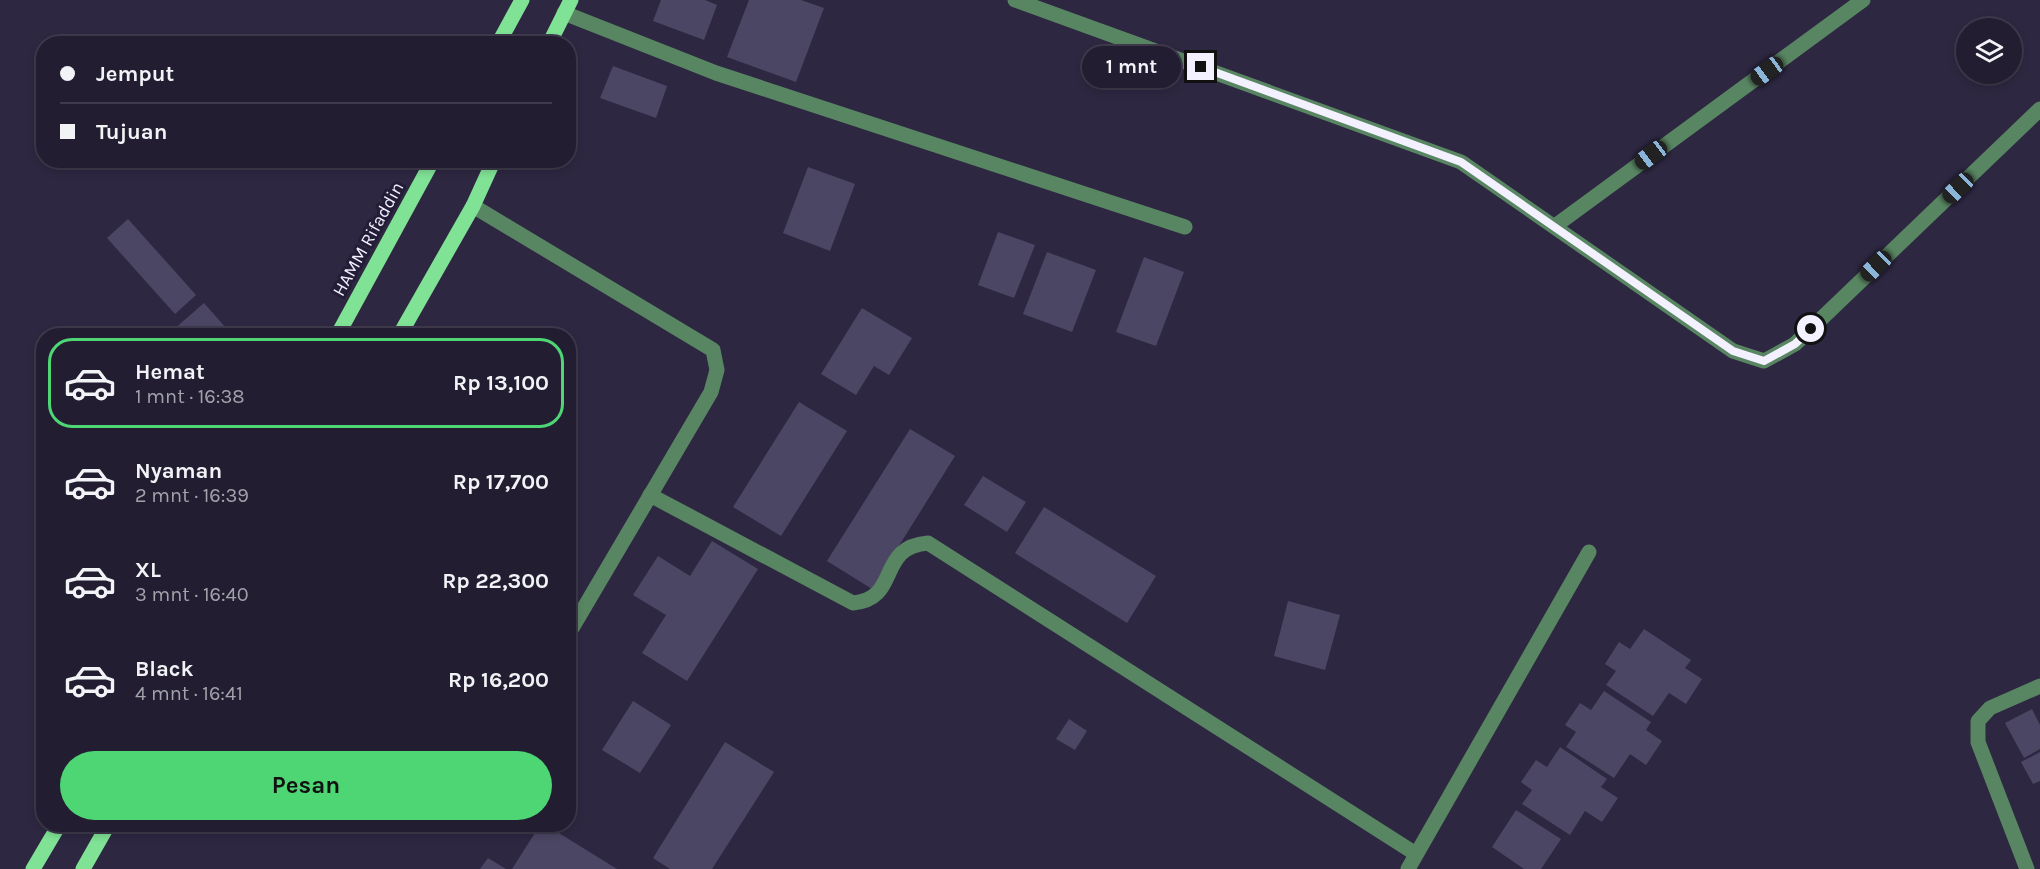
<!DOCTYPE html>
<html lang="id">
<head>
<meta charset="utf-8">
<style>
  body { margin:0; font-family:Karla,sans-serif; background:#2e2a3d; color:#f1f3f6; height:100vh; display:flex; flex-direction:column; font-size:22px; white-space:nowrap }
  * { box-sizing:border-box; margin:0 }
  p { font-size:20px; color:#a2a2ab }
  .icon { flex:none; width:33px; height:33px; fill:none; stroke:currentColor; stroke-width:2; stroke-linecap:round; stroke-linejoin:round }
  .map { position:relative; flex:1; overflow:hidden }
  .side { position:absolute; left:36px; top:328px; width:540px; height:504px; display:flex; flex-direction:column; background:#221d31; border-radius:24px; box-shadow:0 3px 9px #0003,0 0 0 2px #3f3b4d }
  .side>* { flex:none }
  .guide { position:absolute; left:36px; top:36px; width:540px; height:132px; border-radius:24px; box-shadow:0 3px 9px #0003,0 0 0 2px #3f3b4d; display:grid; align-content:center; height:132px; padding:0 24px; background:#221d31 }
  .fabs { position:absolute; left:1956px; top:18px; display:grid; gap:12px }
  .fabs a { display:grid; place-items:center; width:66px; height:66px; border-radius:50%; background:#221d31; box-shadow:0 3px 9px #0003,0 0 0 2px #3f3b4d; font-size:30px }
  .end { position:absolute; width:27px; height:27px; margin:-14px; border:8px solid #f3f0ff; background:#111; box-shadow:0 0 0 3px #111 }
  .from { border-radius:50% }
  .bubble { position:absolute; height:42px; border-radius:21px; background:#221d31; box-shadow:0 3px 9px #0003,0 0 0 2px #3f3b4d; font-size:20px; font-weight:700; line-height:42px; text-align:center }
  .car { position:absolute; width:18px; height:36px; margin:-18px -9px; border-radius:8px; box-shadow:0 0 4px 2px #0007; background:linear-gradient(#222 24%,#8ab4d8 0 40%,#222 0 76%,#8ab4d8 0 86%,#222 0) }
  .guide b { display:flex; align-items:center; gap:21px; height:57px; font-size:22px }
  .guide b+b { border-top:2px solid #3f3b4d }
  .guide i { width:15px; height:15px; background:#f1f3f6 }
  ul { padding:10px 0 0; list-style:none }
  li { display:flex; align-items:center; gap:18px; height:90px; margin:0 12px 9px; padding:0 12px; border:3px solid transparent; border-radius:24px }
  li div { flex:1 }
  li b { display:block; font-size:22px }
  li em { font-style:normal; font-weight:700 }
  li.on { border-color:#4ed675 }
  li>.icon { width:54px; height:54px; stroke-width:1.5 }
  .cta { display:flex; gap:12px; margin-top:auto; padding:12px 24px }
  .cta a { flex:1; height:69px; border-radius:36px; background:#4ed675; color:#111; font-size:24px; font-weight:700; line-height:69px; text-align:center }
  .map>svg:first-child { display:block }
  .building { fill:#4b4663 }
  .lines { fill:none; stroke-linecap:round; stroke-linejoin:round }
  .minor { stroke:#598662; stroke-width:15 }
  .major { stroke:#7fe295; stroke-width:15 }
  .route { stroke:#f3f0ff; stroke-width:8 }
  .labels { text-anchor:middle; stroke-width:6; stroke-linejoin:round; paint-order:stroke }
  .street-label { font-size:18px; fill:#f3f0ff; stroke:#231d37 }
</style>
</head>
<body>
<div class="map">
<svg width="2040" height="869" viewBox="0 0 2040 869">
  <rect width="100%" height="100%" fill="#2d2741"/>
  <!-- building -->
  <g class="building">
    <polygon points="661,0 705,0 717,5 704,40 653,21"/>
    <polygon points="749,0 801,0 824,8 796,82 727,57"/>
    <polygon points="613,66 667,86 656,118 600,98"/>
    <polygon points="808,167 855,184 830,251 783,233"/>
    <polygon points="128,219 196,295 175,314 107,238"/>
    <polygon points="998,232 1035,245 1014,298 978,285"/>
    <polygon points="1047,252 1096,270 1072,332 1023,314"/>
    <polygon points="1144,257 1184,272 1156,346 1116,332"/>
    <polygon points="204,303 233,336 177,336 172,331"/>
    <polygon points="862,308 912,338 889,375 874,366 856,395 821,374"/>
    <polygon points="799,402 847,431 781,536 733,507"/>
    <polygon points="910,429 955,456 872,589 827,561"/>
    <polygon points="983,476 1026,502 1007,532 964,505"/>
    <polygon points="1044,507 1156,576 1127,623 1015,553"/>
    <polygon points="712,541 758,569 687,681 642,653 666,615 633,595 658,556 690,576"/>
    <polygon points="1288,601 1340,615 1325,670 1274,656"/>
    <polygon points="1644,629 1691,660 1685,668 1702,679 1686,704 1669,693 1653,716 1606,685 1616,671 1605,664 1619,642 1630,649"/>
    <polygon points="1604,691 1651,722 1646,730 1662,741 1646,765 1630,754 1614,778 1566,747 1576,732 1565,725 1580,703 1591,710"/>
    <polygon points="633,701 671,725 640,773 602,750"/>
    <polygon points="2032,709 2040,725 2040,749 2024,758 2005,723"/>
    <polygon points="1069,719 1087,731 1075,750 1056,739"/>
    <polygon points="725,742 774,772 712,869 670,869 653,858"/>
    <polygon points="1560,747 1607,779 1601,787 1618,798 1602,822 1585,811 1570,835 1522,804 1532,790 1521,782 1536,760 1547,767"/>
    <polygon points="2040,752 2040,781 2033,784 2021,762"/>
    <polygon points="1516,810 1561,839 1541,869 1524,869 1492,847"/>
    <polygon points="540,825 546,825 617,869 512,869"/>
    <polygon points="488,858 506,869 480,869"/>
  </g>
  <g class="lines">
    <!-- minor -->
    <g class="minor">
      <polyline points="1015,0 1461,162 1733,351 1764,361 1795,344 2040,109"/>
      <polyline points="564,13 716,73 1185,227"/>
      <polyline points="473,206 713,350 717,370 711,392 568,635"/>
      <polyline points="1555,226 1863,0"/>
      <path d="M650,495l203,108c48,-4 23,-56 75,-60l488,311"/>
      <polyline points="1408,869 1589,552"/>
      <polyline points="2027,869 1978,742 1978,721 1990,708 2040,686"/>
    </g>
    <!-- major -->
    <g class="major">
      <polyline points="498,44 522,0"/>
      <polyline points="549,44 571,0"/>
      <polyline points="337,336 433,160"/>
      <polyline points="399,336 473,206 494,160"/>
      <polyline points="33,869 59,825"/>
      <polyline points="83,869 108,825"/>
    </g>
  </g>
  <g class="lines">
    <!-- route -->
    <polyline class="route" points="1201,67 1461,162 1733,351 1764,361 1795,344 1811,329"/>
  </g>
  <g class="labels">
    <!-- street labels -->
    <g class="street-label">
      <text transform="translate(368 239) rotate(-61)" y="6">HAMM Rifaddin</text>
    </g>
  </g>
</svg>
<div class="fabs">
<a><svg class="icon" aria-label="layers" viewBox="0 0 24 24"><path d="M12 4l9 5-9 5-9-5zM3 14l9 5 9-5"/></svg></a>
</div>
<i class="end from" style="left:1811px;top:329px"></i>
<i class="end" style="left:1201px;top:67px"></i>
<div class="bubble" style="left:1082px;top:46px;width:99px">1 mnt</div>
<i class="car" style="left:1767px;top:71px;rotate:234deg"></i>
<i class="car" style="left:1651px;top:155px;rotate:233deg"></i>
<i class="car" style="left:1958px;top:188px;rotate:226deg"></i>
<i class="car" style="left:1876px;top:266px;rotate:226deg"></i>
<div class="guide">
<b><i class="from"></i>Jemput</b>
<b><i></i>Tujuan</b>
</div>
<section class="side">
<ul>
<li class="on"><svg class="icon" aria-label="car" viewBox="0 0 24 24"><path d="M5 17H2v-5l4-1 3-4h7l3 4 3 1v5h-3M9 17h6M6 11h13"/><circle cx="7" cy="17" r="2"/><circle cx="17" cy="17" r="2"/></svg><div><b>Hemat</b><p>1 mnt · 16:38</p></div><em>Rp 13,100</em></li>
<li><svg class="icon" aria-label="car" viewBox="0 0 24 24"><path d="M5 17H2v-5l4-1 3-4h7l3 4 3 1v5h-3M9 17h6M6 11h13"/><circle cx="7" cy="17" r="2"/><circle cx="17" cy="17" r="2"/></svg><div><b>Nyaman</b><p>2 mnt · 16:39</p></div><em>Rp 17,700</em></li>
<li><svg class="icon" aria-label="car" viewBox="0 0 24 24"><path d="M5 17H2v-5l4-1 3-4h7l3 4 3 1v5h-3M9 17h6M6 11h13"/><circle cx="7" cy="17" r="2"/><circle cx="17" cy="17" r="2"/></svg><div><b>XL</b><p>3 mnt · 16:40</p></div><em>Rp 22,300</em></li>
<li><svg class="icon" aria-label="car" viewBox="0 0 24 24"><path d="M5 17H2v-5l4-1 3-4h7l3 4 3 1v5h-3M9 17h6M6 11h13"/><circle cx="7" cy="17" r="2"/><circle cx="17" cy="17" r="2"/></svg><div><b>Black</b><p>4 mnt · 16:41</p></div><em>Rp 16,200</em></li>
</ul>
<div class="cta"><a>Pesan</a></div>
</section>
</div>
</body>
</html>
